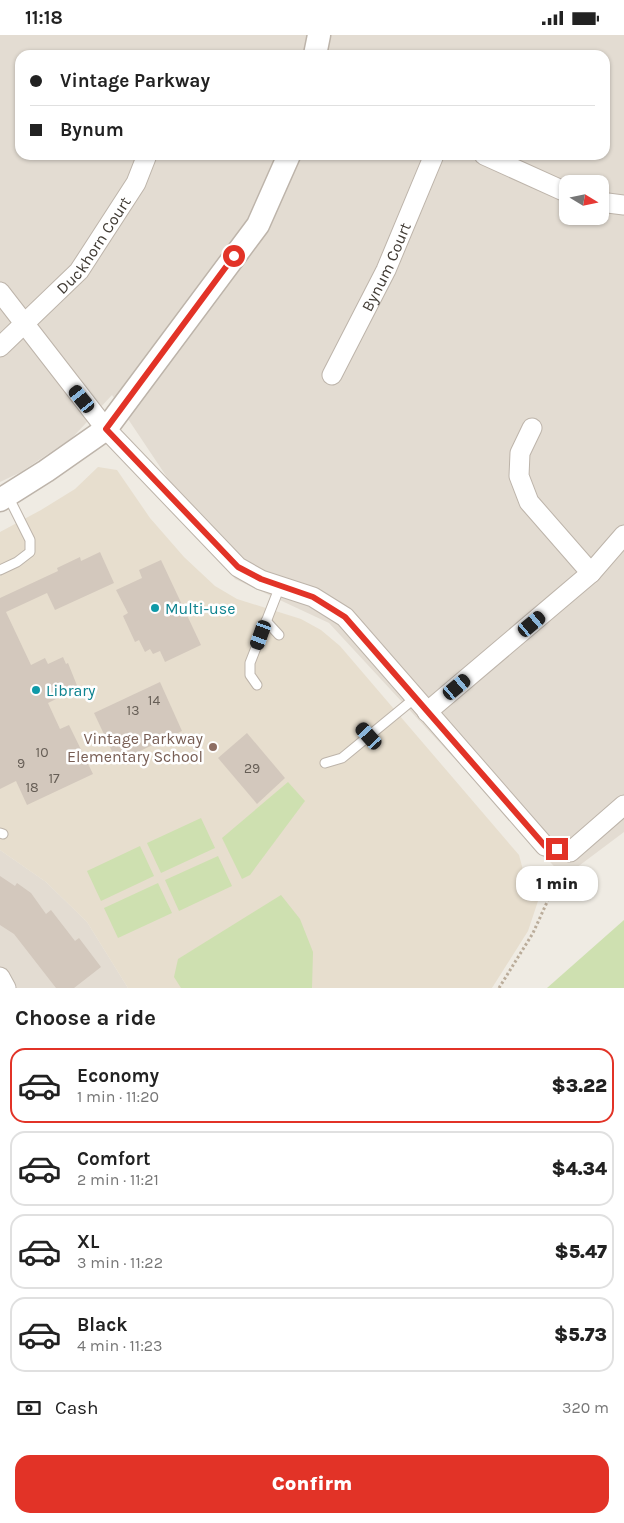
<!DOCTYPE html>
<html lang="en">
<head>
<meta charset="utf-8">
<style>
  body { margin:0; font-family:Karla,sans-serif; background:#f6f6f6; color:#222; height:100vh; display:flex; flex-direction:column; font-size:19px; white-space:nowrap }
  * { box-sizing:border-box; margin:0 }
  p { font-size:16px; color:#767676 }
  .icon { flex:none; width:28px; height:28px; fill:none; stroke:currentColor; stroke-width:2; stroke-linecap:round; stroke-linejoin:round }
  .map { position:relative; height:953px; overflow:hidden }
  .panel { display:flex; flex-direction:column; background:#fff; flex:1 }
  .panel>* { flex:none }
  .top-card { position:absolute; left:15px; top:15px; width:595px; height:110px; border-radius:15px; box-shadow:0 1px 4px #0004; display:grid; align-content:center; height:110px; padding:0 15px; background:#fff }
  .needle { width:32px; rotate:100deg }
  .fabs { position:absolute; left:559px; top:140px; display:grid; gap:10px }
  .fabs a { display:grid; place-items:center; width:50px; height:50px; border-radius:10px; background:#fff; box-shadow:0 1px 4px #0004; font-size:25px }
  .end { position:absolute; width:22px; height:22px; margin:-11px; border:6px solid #e23327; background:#fff; box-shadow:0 0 0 2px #fff }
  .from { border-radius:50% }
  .bubble { position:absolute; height:35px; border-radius:15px; background:#fff; box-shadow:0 1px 4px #0004; font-size:16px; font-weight:800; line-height:35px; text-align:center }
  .car { position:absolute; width:15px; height:30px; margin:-15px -8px; border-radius:6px; box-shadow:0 0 4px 1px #0007; background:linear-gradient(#222 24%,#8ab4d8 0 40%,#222 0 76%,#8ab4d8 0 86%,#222 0) }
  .top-card b { display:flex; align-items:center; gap:18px; height:48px; font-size:19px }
  .top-card b+b { border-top:1px solid #e0e0e0 }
  .top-card i { width:12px; height:12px; background:#222 }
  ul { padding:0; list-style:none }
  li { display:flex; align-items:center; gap:15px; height:75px; margin:0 10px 8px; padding:0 5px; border:2px solid #e0e0e0; border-radius:15px }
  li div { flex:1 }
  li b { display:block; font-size:19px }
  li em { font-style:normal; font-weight:800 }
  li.on { border-color:#e23327 }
  li>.icon { width:45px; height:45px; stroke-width:1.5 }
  h2 { padding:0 15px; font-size:22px; line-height:60px }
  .pay { display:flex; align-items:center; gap:12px; height:55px; padding:0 15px; font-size:19px }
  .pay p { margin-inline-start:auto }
  .button { display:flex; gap:10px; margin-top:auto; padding:10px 15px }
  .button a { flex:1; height:58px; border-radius:15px; background:#e23327; color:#fff; font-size:20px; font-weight:800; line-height:58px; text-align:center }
  .status { display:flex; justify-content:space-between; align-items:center; height:35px; padding:0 25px; background:#fff; direction:ltr }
  .status svg { height:14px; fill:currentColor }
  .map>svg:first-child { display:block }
  .residential { fill:#e3dcd2; fill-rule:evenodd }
  .education { fill:#e7dece }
  .green { fill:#cee0b0 }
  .building { fill:#d3c8bd }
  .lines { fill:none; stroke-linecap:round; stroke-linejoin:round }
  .service-casing { stroke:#bdb4aa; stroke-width:11 }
  .minor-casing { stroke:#bdb4aa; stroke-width:21 }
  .tertiary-casing { stroke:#bdb4aa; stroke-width:25 }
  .path { stroke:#baac9a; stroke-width:3; stroke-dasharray:2.5 2.5; stroke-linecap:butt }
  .service { stroke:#fff; stroke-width:9 }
  .minor { stroke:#fff; stroke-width:19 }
  .tertiary { stroke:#fff; stroke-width:22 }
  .route { stroke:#e23327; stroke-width:6 }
  .culture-dot { fill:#0f9aa8; stroke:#fff; stroke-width:2 }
  .education-dot { fill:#8d6e63; stroke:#fff; stroke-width:2 }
  .labels { text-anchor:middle; stroke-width:5; stroke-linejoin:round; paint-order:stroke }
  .number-label { font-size:14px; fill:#665e56 }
  .street-label { font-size:16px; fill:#413b34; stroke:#fff }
  .culture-label { font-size:16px; fill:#0d838f; stroke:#fff; text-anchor:start }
  .education-label { font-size:16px; fill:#785e54; stroke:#fff; text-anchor:end }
</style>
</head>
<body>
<div class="status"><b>11:18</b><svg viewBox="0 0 49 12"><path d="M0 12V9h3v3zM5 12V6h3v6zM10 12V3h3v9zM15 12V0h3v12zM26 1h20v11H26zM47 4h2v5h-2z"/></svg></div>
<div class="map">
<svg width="624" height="953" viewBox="0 0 624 953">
  <rect width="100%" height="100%" fill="#efebe3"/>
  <!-- residential -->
  <g class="residential">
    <path d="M0,0h624v797l-60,45 -235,-254 -94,-44 -123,-184 -40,43 -51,34 -21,10zM20,20h585v100h-585zM568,149h32v32h-32z"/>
    <polygon points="0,815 46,847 87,887 128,953 0,953"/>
  </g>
  <!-- education -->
  <polygon class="education" points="98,432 117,435 150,483 184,522 215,551 237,564 301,584 321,595 340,611 519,820 526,846 529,851 540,860 528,896 492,953 128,953 87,887 46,847 0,815 0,497 41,475 75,454"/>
  <!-- green -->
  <g class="green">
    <polygon points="288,747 305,766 250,840 242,844 222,803"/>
    <polygon points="201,783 215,813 161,838 147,808"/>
    <polygon points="140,811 154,841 101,866 87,836"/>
    <polygon points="218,821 232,851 179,876 165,845"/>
    <polygon points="158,848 172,878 118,903 104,873"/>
    <polygon points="281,860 300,884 313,917 312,953 181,953 174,942 178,924"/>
    <polygon points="624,885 624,953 547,953"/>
  </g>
  <!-- building -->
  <g class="building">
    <polygon points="100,517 114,548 55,575 47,558 6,577 31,630 45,623 48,629 63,622 66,629 68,628 78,653 48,668 60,694 69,690 93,739 27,770 16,746 0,754 0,563 58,536 57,533 80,522 81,526"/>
    <polygon points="161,525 201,610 165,627 160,616 153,619 150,614 145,617 139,605 135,607 123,581 128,578 116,555 142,543 139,535"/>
    <polygon points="160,647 182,696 117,727 94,678"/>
    <polygon points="247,698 285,743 257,769 218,723"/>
    <polygon points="0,841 15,851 17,848 31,858 46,879 51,875 75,906 79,903 101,932 74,953 56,953 14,899 0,890"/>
  </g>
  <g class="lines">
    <!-- service casing -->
    <g class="service-casing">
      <g id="service">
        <polyline points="0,535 17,527 30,517 30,505 8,461"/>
        <polyline points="266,586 279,600"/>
        <polyline points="257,650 250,640 250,628 280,551"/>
        <polyline points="362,693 369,701"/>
        <polyline points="325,728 342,723 415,663"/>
        <polyline points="0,798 3,799"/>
      </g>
    </g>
    <!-- minor casing -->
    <g class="minor-casing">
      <g id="minor">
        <polyline points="484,120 568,158"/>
        <polyline points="600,167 624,170"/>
        <polyline points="0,257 106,394 238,532 261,545 313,562 345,582 545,811 570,817 624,770"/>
        <path id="s1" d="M0,312l79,-76 57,-88 11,-28"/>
        <path id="s2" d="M332,340l54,-105 48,-115"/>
        <polyline points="532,393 520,418 519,441 529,467 591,538"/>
        <polyline points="427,677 591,538 624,500"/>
        <polyline points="0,942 6,953"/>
      </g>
    </g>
    <!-- tertiary casing -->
    <g class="tertiary-casing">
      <g id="tertiary">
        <polyline points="315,20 319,0"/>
        <polyline points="0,465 46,436 106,394 258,190 289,120"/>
      </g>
    </g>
    <!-- path -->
    <polyline class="path" points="499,953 533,898 563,832"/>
    <!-- service -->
    <use href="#service" class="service"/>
    <!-- minor -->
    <use href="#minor" class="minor"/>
    <!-- tertiary -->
    <use href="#tertiary" class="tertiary"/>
  </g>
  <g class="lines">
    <!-- route -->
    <polyline class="route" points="234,221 106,394 238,532 261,544 313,562 345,582 545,811 557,814"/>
  </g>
  <!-- markers -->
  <g class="culture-dot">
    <circle cx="155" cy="573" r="5"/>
    <circle cx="36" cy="655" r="5"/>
  </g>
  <circle class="education-dot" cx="213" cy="712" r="5"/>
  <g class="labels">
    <!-- number labels -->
    <g class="number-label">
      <text x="154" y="670">14</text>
      <text x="133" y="680">13</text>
      <text x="42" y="722">10</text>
      <text x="21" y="733">9</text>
      <text x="252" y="738">29</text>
      <text x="54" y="748">17</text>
      <text x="32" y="757">18</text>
    </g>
    <!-- street labels -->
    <g class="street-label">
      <text dy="6" stroke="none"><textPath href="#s1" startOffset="139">Duckhorn Court</textPath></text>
      <text dy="6" stroke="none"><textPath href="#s2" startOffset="121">Bynum Court</textPath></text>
    </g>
    <!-- culture labels -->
    <g class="culture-label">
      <text x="165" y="579">Multi-use</text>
      <text x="46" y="661">Library</text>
    </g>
    <!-- education labels -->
    <g class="education-label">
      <text x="203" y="709">Vintage Parkway<tspan x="203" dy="18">Elementary School</tspan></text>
    </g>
  </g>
</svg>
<div class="fabs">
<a><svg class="needle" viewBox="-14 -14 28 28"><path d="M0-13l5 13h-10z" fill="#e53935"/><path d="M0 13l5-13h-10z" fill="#767676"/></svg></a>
</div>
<i class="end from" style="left:234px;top:221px"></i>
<i class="end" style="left:557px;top:814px"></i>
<div class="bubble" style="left:516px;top:831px;width:82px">1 min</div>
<i class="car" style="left:82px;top:364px;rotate:321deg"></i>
<i class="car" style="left:532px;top:589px;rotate:50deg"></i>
<i class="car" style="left:261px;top:600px;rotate:200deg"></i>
<i class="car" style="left:457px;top:652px;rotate:50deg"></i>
<i class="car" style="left:369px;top:701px;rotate:318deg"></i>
<div class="top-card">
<b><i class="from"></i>Vintage Parkway</b>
<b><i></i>Bynum</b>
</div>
</div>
<section class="panel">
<h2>Choose a ride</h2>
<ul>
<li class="on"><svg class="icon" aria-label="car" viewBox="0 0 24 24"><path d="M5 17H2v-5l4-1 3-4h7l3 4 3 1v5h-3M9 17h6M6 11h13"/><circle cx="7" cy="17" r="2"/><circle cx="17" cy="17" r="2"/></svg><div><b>Economy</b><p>1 min · 11:20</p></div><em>$3.22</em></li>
<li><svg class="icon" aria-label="car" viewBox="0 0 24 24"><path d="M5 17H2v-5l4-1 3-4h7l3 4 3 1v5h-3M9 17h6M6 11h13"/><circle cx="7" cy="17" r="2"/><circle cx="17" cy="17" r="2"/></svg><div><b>Comfort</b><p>2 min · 11:21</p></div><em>$4.34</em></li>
<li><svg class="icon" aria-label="car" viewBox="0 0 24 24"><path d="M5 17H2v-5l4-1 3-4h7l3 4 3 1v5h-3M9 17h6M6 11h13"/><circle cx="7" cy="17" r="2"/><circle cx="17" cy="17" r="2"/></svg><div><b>XL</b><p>3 min · 11:22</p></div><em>$5.47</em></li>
<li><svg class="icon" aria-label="car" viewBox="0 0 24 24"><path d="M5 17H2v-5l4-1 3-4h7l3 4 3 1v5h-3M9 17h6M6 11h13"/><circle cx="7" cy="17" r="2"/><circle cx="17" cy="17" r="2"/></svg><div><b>Black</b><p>4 min · 11:23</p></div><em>$5.73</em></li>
</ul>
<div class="pay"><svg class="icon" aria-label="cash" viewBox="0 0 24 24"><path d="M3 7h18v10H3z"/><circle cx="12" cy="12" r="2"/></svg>Cash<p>320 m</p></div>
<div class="button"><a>Confirm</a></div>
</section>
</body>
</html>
